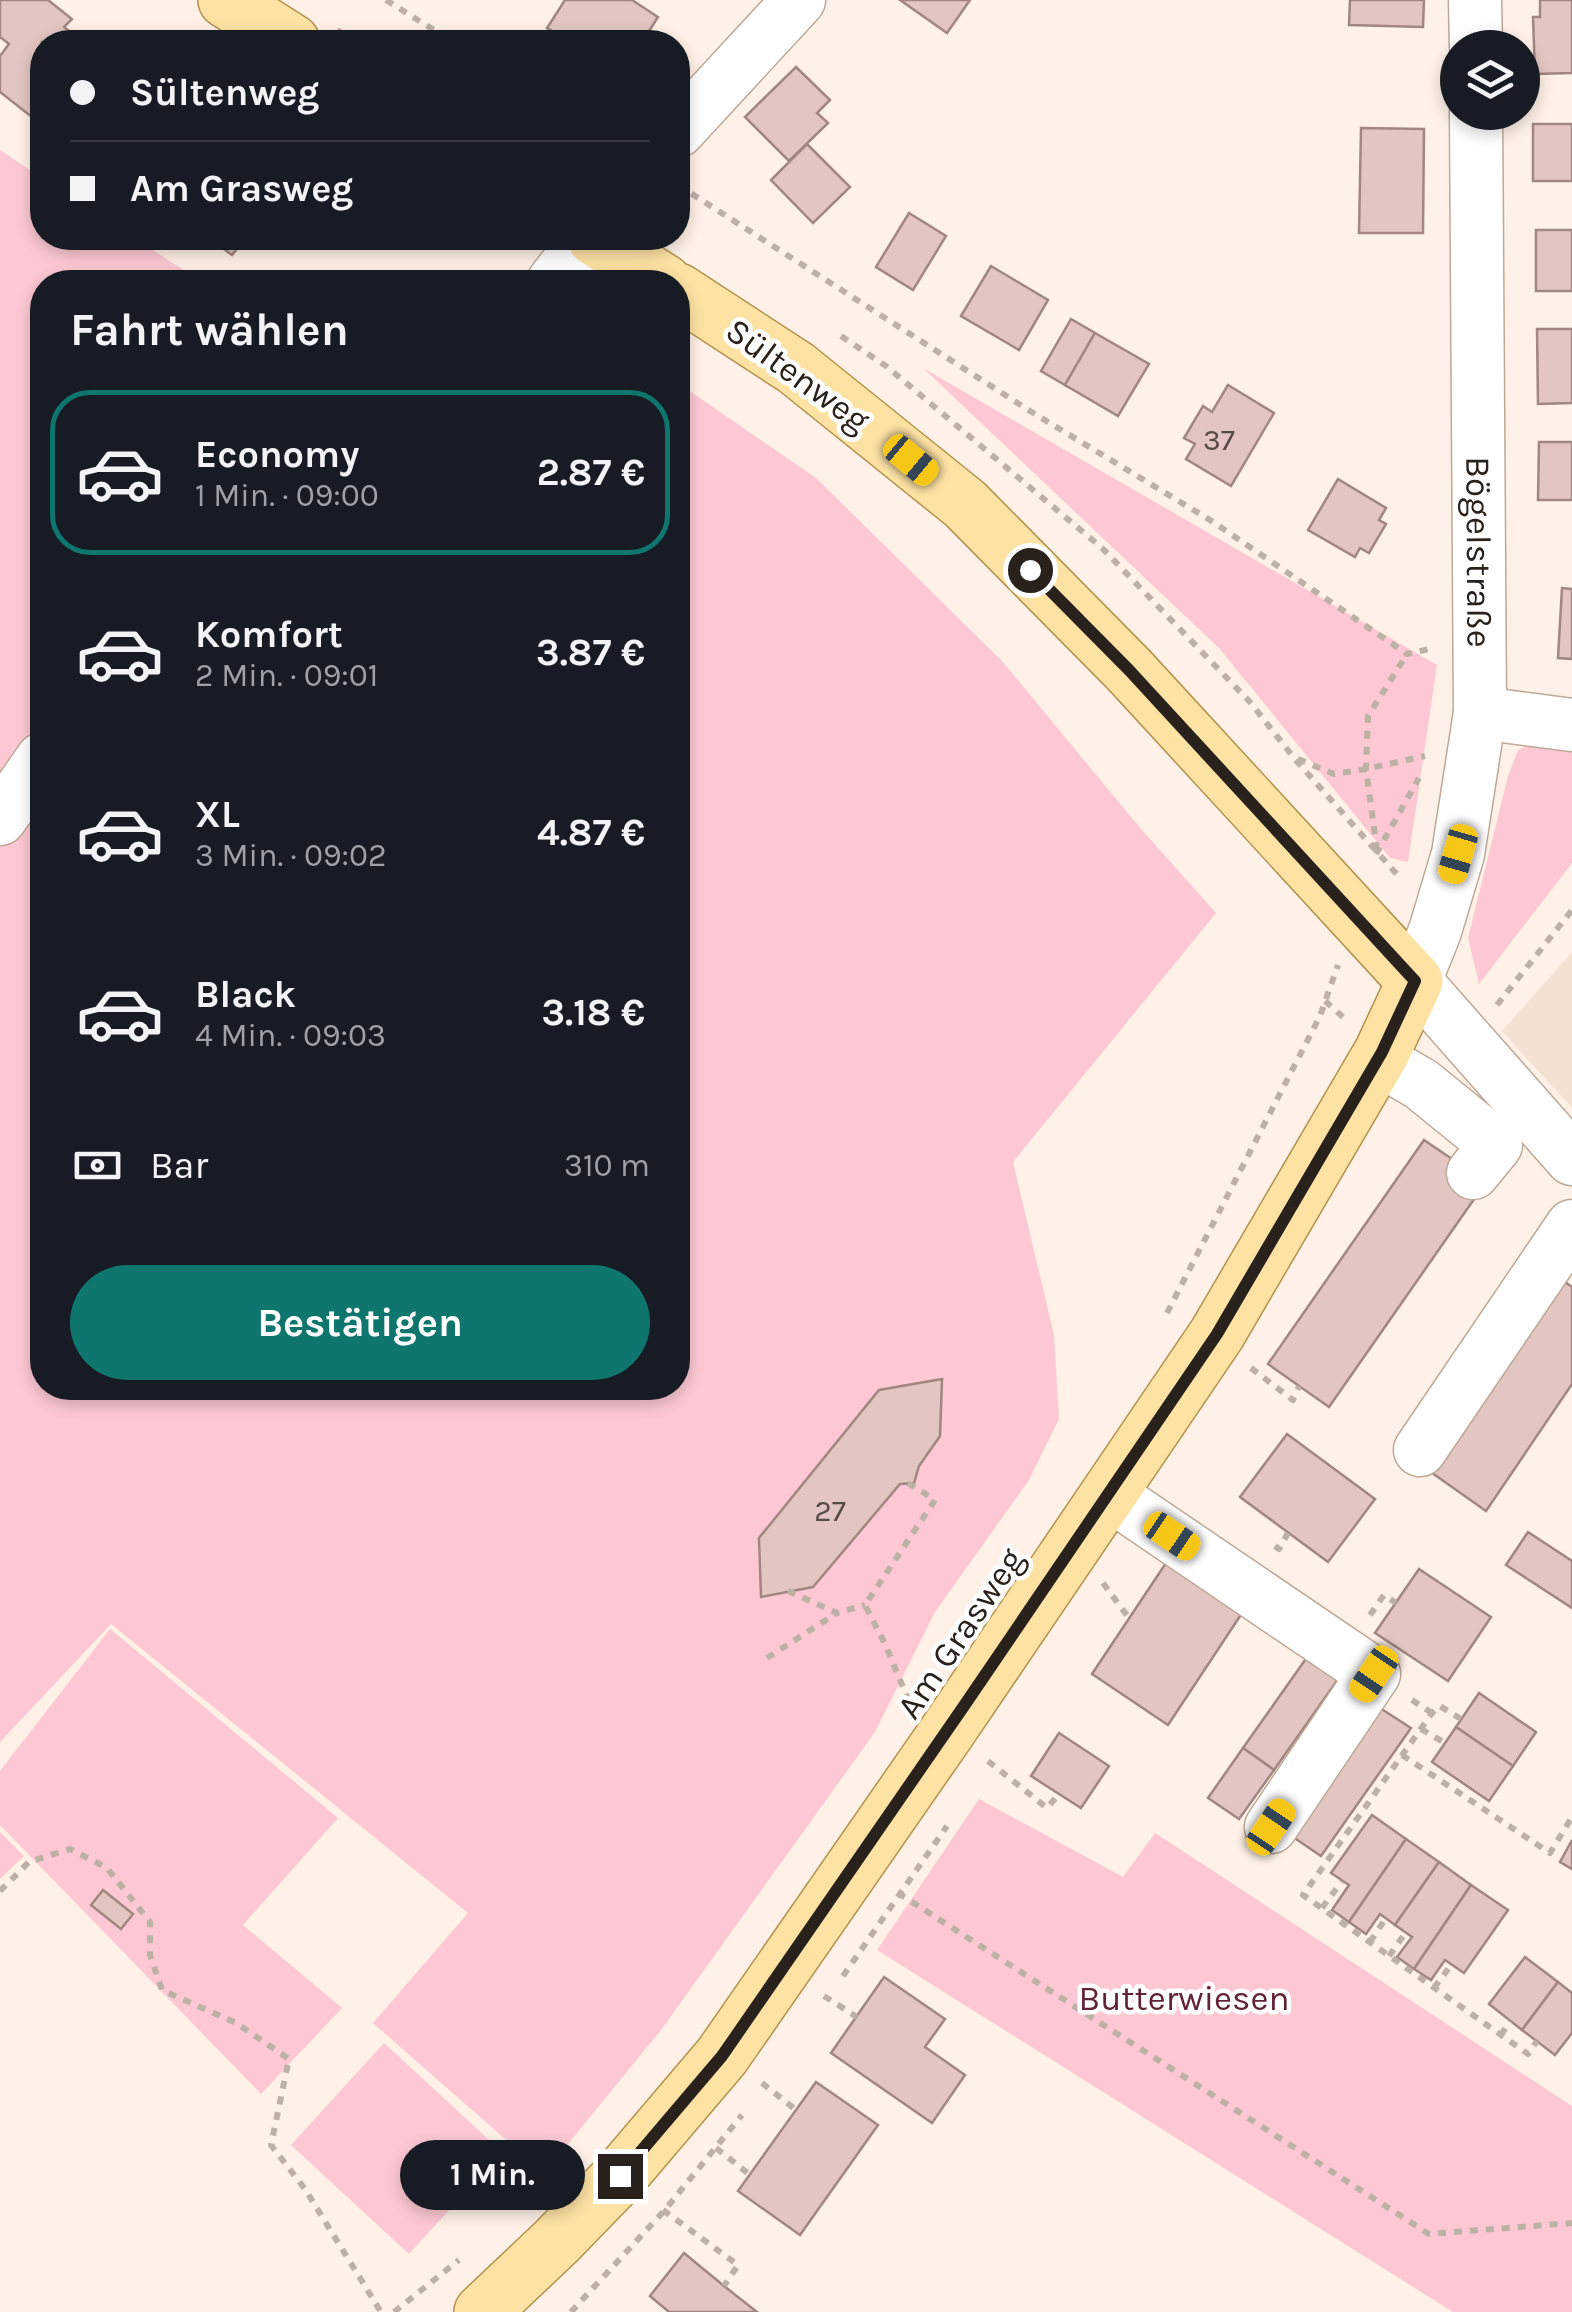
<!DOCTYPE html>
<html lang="de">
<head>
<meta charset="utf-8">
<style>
  body { margin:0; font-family:Karla,sans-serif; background:#242831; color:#f1f3f6; height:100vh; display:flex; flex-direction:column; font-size:38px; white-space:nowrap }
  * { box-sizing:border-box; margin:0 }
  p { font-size:32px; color:#9ea1a6 }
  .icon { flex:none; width:55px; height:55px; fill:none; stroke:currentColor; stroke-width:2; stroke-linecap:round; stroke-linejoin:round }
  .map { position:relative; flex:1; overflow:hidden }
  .drawer { position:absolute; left:30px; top:270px; width:660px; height:1130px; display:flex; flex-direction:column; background:#171b24; border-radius:40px; box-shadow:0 5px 15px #0003 }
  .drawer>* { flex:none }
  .guide { position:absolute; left:30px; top:30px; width:660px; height:220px; border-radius:40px; box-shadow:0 5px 15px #0003; display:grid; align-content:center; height:220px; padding:0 40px; background:#171b24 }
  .controls { position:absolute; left:1440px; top:30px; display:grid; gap:20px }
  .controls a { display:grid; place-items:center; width:100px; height:100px; border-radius:50%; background:#171b24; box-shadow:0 5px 15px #0003; font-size:50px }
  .end { position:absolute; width:45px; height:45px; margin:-22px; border:12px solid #29211b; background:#fff; box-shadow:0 0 0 5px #fff }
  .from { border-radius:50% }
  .bubble { position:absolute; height:70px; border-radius:35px; background:#171b24; box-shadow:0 5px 15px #0003; font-size:32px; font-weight:700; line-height:70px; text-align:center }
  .car { position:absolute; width:30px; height:60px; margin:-30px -15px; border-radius:12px; box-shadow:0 0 8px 2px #0007; background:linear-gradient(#f5c518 24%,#345 0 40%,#f5c518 0 76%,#345 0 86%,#f5c518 0) }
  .guide b { display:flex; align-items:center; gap:35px; height:95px; font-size:38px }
  .guide b+b { border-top:2px solid #363941 }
  .guide i { width:25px; height:25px; background:#f1f3f6 }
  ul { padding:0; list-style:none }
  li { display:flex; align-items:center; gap:30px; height:165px; margin:0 20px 15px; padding:0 20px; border:5px solid transparent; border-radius:40px }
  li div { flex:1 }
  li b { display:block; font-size:38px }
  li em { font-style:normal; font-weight:700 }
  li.current { border-color:#0f766e }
  li>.icon { width:90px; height:90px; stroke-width:1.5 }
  h2 { padding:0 40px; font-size:45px; line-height:120px }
  .pay { display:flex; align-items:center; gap:25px; height:110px; padding:0 40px; font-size:38px }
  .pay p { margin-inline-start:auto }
  .button { display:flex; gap:20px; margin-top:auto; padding:20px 40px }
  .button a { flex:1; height:115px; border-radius:60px; background:#0f766e; color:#fff; font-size:40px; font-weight:700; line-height:115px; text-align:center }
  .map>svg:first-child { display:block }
  .built { fill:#f3e1d4 }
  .green { fill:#fdc8d3 }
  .building { fill:#e3c6c1; stroke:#a18681; stroke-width:2.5 }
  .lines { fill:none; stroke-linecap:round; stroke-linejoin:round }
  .minor-casing { stroke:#bea898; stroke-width:55 }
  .major-casing { stroke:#b3924d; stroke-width:58 }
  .path { stroke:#bcb0a7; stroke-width:6; stroke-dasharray:8 8; stroke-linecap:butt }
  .minor { stroke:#fff; stroke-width:52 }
  .major { stroke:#fee2a4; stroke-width:55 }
  .route { stroke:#29211b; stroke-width:12 }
  .labels { text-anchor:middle; stroke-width:9; stroke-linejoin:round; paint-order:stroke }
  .number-label { font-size:30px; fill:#584a44 }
  .street-label { font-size:35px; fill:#29211b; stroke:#fff }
  .park-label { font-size:35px; fill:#632337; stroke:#fff }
</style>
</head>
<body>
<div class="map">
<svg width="1572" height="2312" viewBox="0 0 1572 2312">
  <rect width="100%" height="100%" fill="#fff1e7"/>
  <!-- built -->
  <polygon class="built" points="1572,952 1572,1108 1502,1031"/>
  <!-- green -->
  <g class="green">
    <polygon points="0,150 42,178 42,238 134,238 202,282 42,282 42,1388 678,1388 678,383 816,478 1002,661 1141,829 1216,913 1013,1162 1054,1335 1059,1419 1029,1480 935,1612 875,1732 661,2030 568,2144 529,2160 373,2023 468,1913 111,1624 0,1742"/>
    <polygon points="923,368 1437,665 1408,862 1390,858 1219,648"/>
    <polygon points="1538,741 1572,744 1572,863 1479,984 1468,938 1508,776 1518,750"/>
    <polygon points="110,1629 338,1818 243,1925 342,2008 261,2094 0,1825 0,1771"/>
    <polygon points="979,1799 1123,1877 1155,1833 1572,2106 1572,2312 1453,2312 877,1950"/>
    <polygon points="0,1832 24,1856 0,1879"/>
    <polygon points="384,2043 502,2152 409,2254 291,2145"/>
  </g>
  <!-- building -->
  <g class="building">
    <polygon points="0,0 48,0 72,19 64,27 83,42 42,42 42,125 0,92 0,56 9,44 0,37"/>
    <polygon points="565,0 632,0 658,17 642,42 571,42 547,28"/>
    <polygon points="900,0 970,0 947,33"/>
    <polygon points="1350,0 1424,0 1423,27 1349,25"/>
    <polygon points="1540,0 1572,0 1572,73 1535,74 1533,17 1540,17"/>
    <polygon points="796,67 830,100 817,113 828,123 789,161 745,117"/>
    <rect x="1533" y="124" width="39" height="57"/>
    <polygon points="1361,128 1424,129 1423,233 1359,233"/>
    <polygon points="807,144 850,187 813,223 771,180"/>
    <polygon points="909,213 946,236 913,290 876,267"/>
    <rect x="1536" y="230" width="36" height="61"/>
    <polygon points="209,238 246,238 232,255"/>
    <polygon points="991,266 1048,300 1019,350 961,316"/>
    <polygon points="1071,319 1095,333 1065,385 1041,371"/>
    <polygon points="1537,329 1572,329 1572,403 1538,404"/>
    <polygon points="1095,333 1149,364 1118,416 1065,385"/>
    <polygon points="1228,385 1274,413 1231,486 1186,459 1195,444 1184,438 1203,406 1212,412"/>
    <polygon points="1539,442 1572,442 1572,500 1538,500"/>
    <polygon points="1338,479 1386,508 1379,520 1386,524 1369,553 1360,548 1355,557 1308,530"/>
    <polygon points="1562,588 1572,589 1572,659 1558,658"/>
    <polygon points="1424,1140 1486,1182 1329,1407 1268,1364"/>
    <polygon points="1558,1277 1572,1287 1572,1384 1486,1511 1425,1468"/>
    <polygon points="942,1379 940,1436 919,1466 914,1483 900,1484 813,1587 761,1597 759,1538 879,1390"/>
    <polygon points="1287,1434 1375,1499 1328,1562 1240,1497"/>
    <polygon points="1528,1532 1572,1561 1572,1608 1506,1565"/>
    <polygon points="1168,1560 1244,1610 1168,1725 1092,1674"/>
    <polygon points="1419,1569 1491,1617 1448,1681 1375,1633"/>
    <polygon points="1310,1653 1341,1675 1274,1770 1243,1748"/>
    <polygon points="1479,1693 1536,1732 1513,1766 1456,1727"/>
    <polygon points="1380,1708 1411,1728 1321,1856 1290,1835"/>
    <polygon points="1456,1727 1513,1766 1489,1801 1432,1762"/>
    <polygon points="1059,1733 1109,1766 1081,1808 1031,1776"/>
    <polygon points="1243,1748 1274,1770 1239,1819 1208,1798"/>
    <polygon points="1372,1815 1406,1839 1349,1922 1332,1910 1349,1885 1331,1873"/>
    <polygon points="1406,1839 1439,1862 1395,1925 1380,1914 1366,1934 1349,1922"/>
    <polygon points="1572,1840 1572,1869 1560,1862"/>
    <polygon points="1439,1862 1471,1885 1414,1969 1397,1957 1412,1937 1395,1925"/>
    <polygon points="1471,1885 1508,1910 1464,1973 1445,1960 1431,1980 1414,1969"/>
    <polygon points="103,1890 133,1914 121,1929 91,1905"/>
    <polygon points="1525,1957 1558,1982 1522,2030 1489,2004"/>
    <polygon points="884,1977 945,2019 925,2047 965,2075 932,2123 831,2053"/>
    <polygon points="1558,1982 1572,1993 1572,2033 1555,2055 1522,2030"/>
    <polygon points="816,2082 878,2125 800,2235 738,2191"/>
    <polygon points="684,2253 724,2286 757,2312 669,2312 650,2296"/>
  </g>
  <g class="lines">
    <!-- minor casing -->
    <g class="minor-casing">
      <g id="minor">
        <polyline points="1475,0 1476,48"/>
        <path id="s1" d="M1476,112l4,601 -22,141 -23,77 -20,50 157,178"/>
        <polyline points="678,131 799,0"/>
        <polyline points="553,282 587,238"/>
        <polyline points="1480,713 1572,725"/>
        <polyline points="0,819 42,759"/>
        <polyline points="1378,1059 1421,1084 1496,1145 1473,1173"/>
        <polyline points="1420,1450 1572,1226"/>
        <polyline points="1109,1494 1374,1674 1271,1827"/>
      </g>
    </g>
    <!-- major casing -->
    <g class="major-casing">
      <g id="major">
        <polyline points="226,0 292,42"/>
        <polyline points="595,238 664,282"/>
        <polyline points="482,2312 557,2241 620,2176 722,2056 947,1732 1217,1334 1382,1052 1415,981 1129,670 965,504 796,368 678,291"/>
      </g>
    </g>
    <!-- path -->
    <g class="path">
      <polyline points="386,0 453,42"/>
      <polyline points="337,30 357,42"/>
      <polyline points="678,185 1030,411 1210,520 1407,654 1434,648"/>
      <polyline points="841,336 886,366 1102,548 1250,702 1294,758 1401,879"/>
      <polyline points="1298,759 1334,774 1366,769 1425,756"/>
      <polyline points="1377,850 1366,769 1368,716 1407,654"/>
      <polyline points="1376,854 1419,778"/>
      <polyline points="1325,1001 1343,1017"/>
      <polyline points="1497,1005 1572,910"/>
      <polyline points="1167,1313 1320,1016 1338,965"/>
      <polyline points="1251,1368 1293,1400 1299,1386"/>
      <polyline points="908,1483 935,1500 865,1605 885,1644 910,1704"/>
      <polyline points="1275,1546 1279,1549 1288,1533"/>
      <polyline points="1103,1583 1129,1618"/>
      <polyline points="788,1591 837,1613 865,1605"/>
      <polyline points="1370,1615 1384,1595 1396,1603"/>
      <polyline points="767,1658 837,1613"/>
      <polyline points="1412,1700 1432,1713"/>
      <polyline points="1461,1719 1440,1706 1432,1713 1303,1895 1528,2054 1537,2041"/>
      <polyline points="1421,1729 1445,1743"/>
      <polyline points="1402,1755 1550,1853 1572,1817"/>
      <polyline points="988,1761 1047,1808 1059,1794"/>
      <polyline points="0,1891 29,1862 70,1849 107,1868 150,1922 150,1955 162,1990 236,2023 289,2059 271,2145 305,2189 381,2312"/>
      <polyline points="898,1893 1429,2234 1572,2223"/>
      <polyline points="1322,1908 1342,1881"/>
      <polyline points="1370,1942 1386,1918"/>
      <polyline points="1389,1956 1406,1932"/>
      <polyline points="843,1976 947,1826"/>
      <polyline points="1434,1988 1451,1965"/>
      <polyline points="824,1996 857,2017"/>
      <polyline points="1501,2035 1510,2021"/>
      <polyline points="762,2083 796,2110"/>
      <polyline points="716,2148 750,2175"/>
      <polyline points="663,2210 738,2265 724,2286"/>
      <polyline points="394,2312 459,2260"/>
      <polyline points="571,2312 664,2211 742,2115"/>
    </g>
    <!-- minor -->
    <use href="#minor" class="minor"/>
    <!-- major -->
    <use href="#major" class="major"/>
  </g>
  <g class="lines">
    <!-- route -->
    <polyline class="route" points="620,2176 722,2056 966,1703 1217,1334 1382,1052 1415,981 1129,670 1030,570"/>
  </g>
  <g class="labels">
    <!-- number labels -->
    <g class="number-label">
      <text x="1219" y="450">37</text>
      <text x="830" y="1521">27</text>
    </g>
    <!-- street labels -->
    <g class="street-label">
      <text transform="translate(798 375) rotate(36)" y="12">Sültenweg</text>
      <text dy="12" stroke="none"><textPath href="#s1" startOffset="440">Bögelstraße</textPath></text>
      <text transform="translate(960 1633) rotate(-56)" y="12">Am Grasweg</text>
    </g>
    <!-- park labels -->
    <g class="park-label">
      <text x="1184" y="2010">Butterwiesen</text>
    </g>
  </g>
</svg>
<div class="controls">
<a><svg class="icon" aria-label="layers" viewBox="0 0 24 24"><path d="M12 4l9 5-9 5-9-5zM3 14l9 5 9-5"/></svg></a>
</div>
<i class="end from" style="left:1030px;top:570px"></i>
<i class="end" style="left:620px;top:2176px"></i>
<div class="bubble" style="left:400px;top:2140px;width:185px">1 Min.</div>
<i class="car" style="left:911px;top:460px;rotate:130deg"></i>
<i class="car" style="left:1458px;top:854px;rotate:196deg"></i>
<i class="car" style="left:1172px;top:1536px;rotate:124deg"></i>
<i class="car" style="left:1374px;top:1674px;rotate:214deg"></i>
<i class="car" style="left:1271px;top:1827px;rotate:34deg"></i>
<div class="guide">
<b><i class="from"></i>Sültenweg</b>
<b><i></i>Am Grasweg</b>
</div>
<section class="drawer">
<h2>Fahrt wählen</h2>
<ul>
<li class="current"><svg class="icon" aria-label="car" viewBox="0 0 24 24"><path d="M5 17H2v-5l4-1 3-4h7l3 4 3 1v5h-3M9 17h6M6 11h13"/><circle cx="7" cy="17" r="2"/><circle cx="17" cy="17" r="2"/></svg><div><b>Economy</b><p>1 Min. · 09:00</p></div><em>2.87 €</em></li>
<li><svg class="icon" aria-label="car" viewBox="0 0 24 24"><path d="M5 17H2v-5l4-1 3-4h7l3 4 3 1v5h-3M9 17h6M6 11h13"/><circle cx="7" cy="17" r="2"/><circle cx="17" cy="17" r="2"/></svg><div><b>Komfort</b><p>2 Min. · 09:01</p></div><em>3.87 €</em></li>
<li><svg class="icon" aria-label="car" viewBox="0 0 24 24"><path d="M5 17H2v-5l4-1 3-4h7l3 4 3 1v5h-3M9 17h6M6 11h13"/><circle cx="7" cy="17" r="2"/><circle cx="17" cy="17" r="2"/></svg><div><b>XL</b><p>3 Min. · 09:02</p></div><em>4.87 €</em></li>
<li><svg class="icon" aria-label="car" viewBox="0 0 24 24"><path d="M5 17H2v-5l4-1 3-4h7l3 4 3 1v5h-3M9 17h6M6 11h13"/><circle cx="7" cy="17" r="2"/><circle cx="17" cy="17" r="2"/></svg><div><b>Black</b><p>4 Min. · 09:03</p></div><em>3.18 €</em></li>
</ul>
<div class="pay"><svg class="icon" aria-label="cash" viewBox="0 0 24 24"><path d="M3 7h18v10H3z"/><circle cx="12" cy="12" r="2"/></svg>Bar<p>310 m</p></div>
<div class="button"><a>Bestätigen</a></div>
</section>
</div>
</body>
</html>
